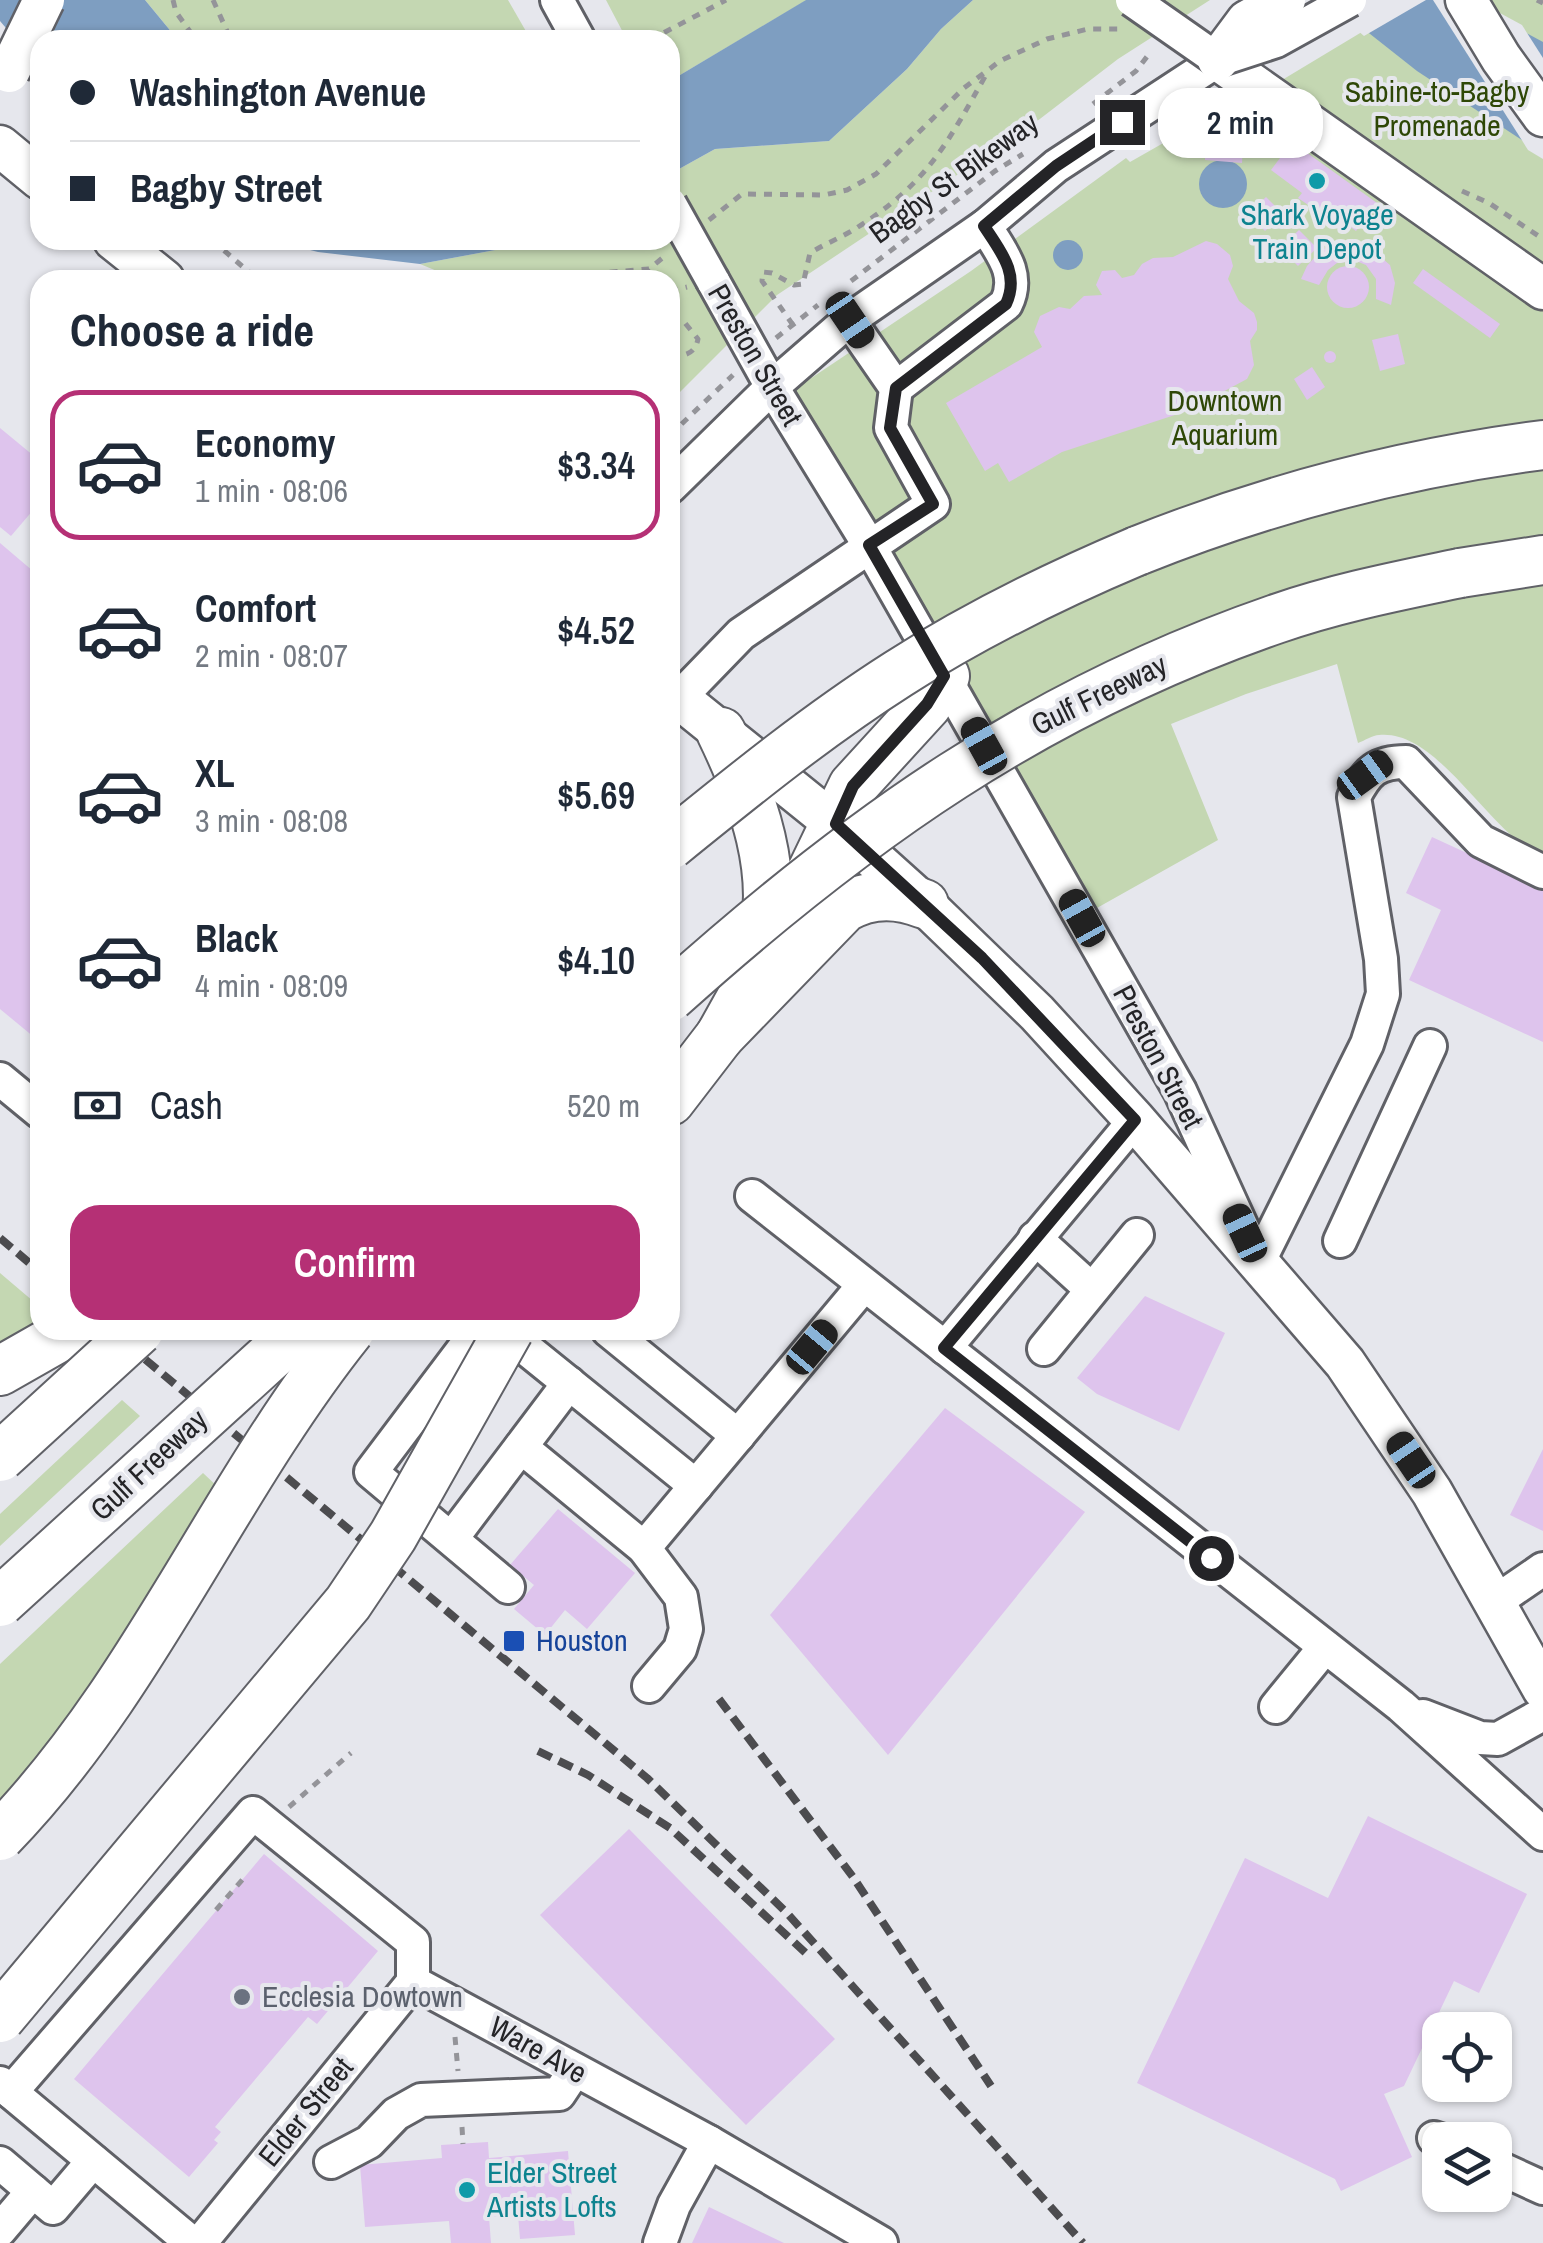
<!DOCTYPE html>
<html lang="en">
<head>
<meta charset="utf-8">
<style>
  body { margin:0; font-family:"Archivo Narrow",sans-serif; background:#f6f6f7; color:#1f2937; height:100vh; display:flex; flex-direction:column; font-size:38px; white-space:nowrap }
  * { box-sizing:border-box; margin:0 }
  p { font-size:32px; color:#747a83 }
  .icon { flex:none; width:55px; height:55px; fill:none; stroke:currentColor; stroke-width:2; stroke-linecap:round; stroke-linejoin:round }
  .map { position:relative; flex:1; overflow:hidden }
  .sheet { position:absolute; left:30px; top:270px; width:650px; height:1070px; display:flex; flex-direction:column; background:#fff; border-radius:30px; box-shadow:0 2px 8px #0004 }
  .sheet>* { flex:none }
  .guide { position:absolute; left:30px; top:30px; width:650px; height:220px; border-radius:30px; box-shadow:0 2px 8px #0004; display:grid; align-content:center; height:220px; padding:0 40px; background:#fff }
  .fabs { position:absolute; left:1422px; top:2012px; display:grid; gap:20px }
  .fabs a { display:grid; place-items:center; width:90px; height:90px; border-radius:20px; background:#fff; box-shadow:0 2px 8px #0004; font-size:50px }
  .end { position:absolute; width:45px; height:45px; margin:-22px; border:12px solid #242427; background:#fff; box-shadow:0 0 0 5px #fff }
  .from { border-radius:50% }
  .bubble { position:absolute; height:70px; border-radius:30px; background:#fff; box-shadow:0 2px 8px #0004; font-size:32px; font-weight:600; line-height:70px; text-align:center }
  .car { position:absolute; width:30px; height:60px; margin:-30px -15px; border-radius:12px; box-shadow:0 0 8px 2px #0007; background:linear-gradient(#222 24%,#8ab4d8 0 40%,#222 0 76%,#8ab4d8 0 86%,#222 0) }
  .guide b { display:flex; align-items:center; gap:35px; height:95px; font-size:38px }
  .guide b+b { border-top:2px solid #e0e1e3 }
  .guide i { width:25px; height:25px; background:#1f2937 }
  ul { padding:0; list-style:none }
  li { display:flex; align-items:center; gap:30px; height:150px; margin:0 20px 15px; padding:0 20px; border:5px solid transparent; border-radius:30px }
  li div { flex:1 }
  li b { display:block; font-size:38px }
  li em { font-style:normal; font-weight:600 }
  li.on { border-color:#b53075 }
  li>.icon { width:90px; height:90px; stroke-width:1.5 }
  h2 { padding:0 40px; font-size:45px; line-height:120px }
  .pay { display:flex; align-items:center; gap:25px; height:110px; padding:0 40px; font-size:38px }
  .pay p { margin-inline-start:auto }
  .primary-button { display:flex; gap:20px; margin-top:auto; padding:20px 40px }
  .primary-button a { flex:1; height:115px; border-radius:30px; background:#b53075; color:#fff; font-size:40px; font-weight:600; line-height:115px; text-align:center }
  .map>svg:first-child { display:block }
  .green { fill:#c4d7b2 }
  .water { fill:#7e9ec1 }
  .pier { fill:#e6e7ed }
  .building { fill:#dec4ed }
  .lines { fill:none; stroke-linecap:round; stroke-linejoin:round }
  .minor-casing { stroke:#606167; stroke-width:38 }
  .major-casing { stroke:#606167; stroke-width:45 }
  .highway-casing { stroke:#606167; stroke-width:52 }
  .path { stroke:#949499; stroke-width:5; stroke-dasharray:8 8; stroke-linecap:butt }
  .minor { stroke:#fff; stroke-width:32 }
  .major { stroke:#fff; stroke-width:40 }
  .highway { stroke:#fff; stroke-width:48 }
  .rail { stroke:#4c4c4f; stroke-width:8; stroke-dasharray:15 8; stroke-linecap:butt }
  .minor-bridge-casing { stroke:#606167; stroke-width:38; stroke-linecap:butt }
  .major-bridge-casing { stroke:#606167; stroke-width:45; stroke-linecap:butt }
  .highway-bridge-casing { stroke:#606167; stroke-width:52; stroke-linecap:butt }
  .minor-bridge { stroke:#fff; stroke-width:32 }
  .major-bridge { stroke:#fff; stroke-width:40 }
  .highway-bridge { stroke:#fff; stroke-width:48 }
  .route { stroke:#242427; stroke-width:12 }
  .culture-dot { fill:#0f9aa8; stroke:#e6e7ed; stroke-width:4 }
  .transit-dot { fill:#1a4fb4; stroke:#e6e7ed; stroke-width:4 }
  .worship-dot { fill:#6b7280; stroke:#e6e7ed; stroke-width:4 }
  .labels { text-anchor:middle; stroke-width:8; stroke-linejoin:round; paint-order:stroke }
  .park-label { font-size:30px; fill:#2e4706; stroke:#e6e7ed }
  .street-label { font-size:30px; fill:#242427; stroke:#e6e7ed }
  .culture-label { font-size:30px; fill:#0d838f; stroke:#e6e7ed }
  .transit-label { font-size:30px; fill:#164399; stroke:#e6e7ed; text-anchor:start }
  .worship-label { font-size:30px; fill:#5b616d; stroke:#e6e7ed; text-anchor:start }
</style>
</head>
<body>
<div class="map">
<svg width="1543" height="2243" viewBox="0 0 1543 2243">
  <rect width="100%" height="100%" fill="#e6e7ed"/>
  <!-- green -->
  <g class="green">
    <polygon points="145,0 508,0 531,40 178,40"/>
    <polygon points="606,0 807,0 670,81 670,40 627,40"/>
    <polygon points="973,0 1210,0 1118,59 1032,125 777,295 670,402 670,280 269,280 263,275 449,276 420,264 549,240 670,240 670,174 715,149 829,141 907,69 941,29"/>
    <path d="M1415,0h128v858c-56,-27 -105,-129 -164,-123 -6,0 -15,6 -21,8l-21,-79 -91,30 -75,30 47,116 -130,73 -299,-520 182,-122 155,-113 4,4 95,-54 11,-4 11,3 -3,-4z"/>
    <polygon points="0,1273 40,1307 40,1328 0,1351"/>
    <polygon points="122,1400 140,1416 0,1546 0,1514"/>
    <polygon points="203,1473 220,1489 132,1638 0,1810 0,1664"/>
  </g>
  <!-- water -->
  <g class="water">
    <polygon points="0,0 145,0 178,40 40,40 40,68 0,21"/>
    <polygon points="806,0 973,0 941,29 907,69 829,141 715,149 670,174 670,81"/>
    <polygon points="1327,0 1465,0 1543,42 1543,154 1417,71"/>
    <circle cx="1223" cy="184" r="24"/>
    <polygon points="271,240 549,240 420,264 318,252"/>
    <circle cx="1068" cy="255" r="15"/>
  </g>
  <!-- pier -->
  <g class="pier">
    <polygon points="1322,0 1426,0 1364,36"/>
    <polygon points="1433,0 1476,0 1522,25 1543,58 1543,159 1528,150"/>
  </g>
  <!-- building -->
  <g class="building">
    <polygon points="1206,142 1243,145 1242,163 1205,160"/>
    <polygon points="1292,142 1377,203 1356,231 1327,210 1323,215 1298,198 1302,193 1271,170"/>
    <polygon points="1266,197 1283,214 1265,231 1248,214"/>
    <polygon points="1299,230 1317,248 1298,266 1280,248"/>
    <polygon points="1206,241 1217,244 1230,255 1233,266 1228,279 1239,301 1254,313 1257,322 1257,330 1250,341 1254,365 1247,379 1187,411 1062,452 1009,482 998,463 985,471 946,403 1042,347 1034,332 1040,316 1059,307 1070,309 1084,296 1102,295 1096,285 1102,271 1115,270 1122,278 1134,275 1142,264 1153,258 1173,257"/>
    <polygon points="1343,242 1369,247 1390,265 1395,283 1391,305 1376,299 1376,279 1366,265 1356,261 1337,263 1328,270 1319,285 1301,279 1307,266 1321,250"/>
    <circle cx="1348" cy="287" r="21"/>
    <polygon points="1423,269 1500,324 1490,338 1413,283"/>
    <polygon points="1398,334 1405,364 1380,371 1372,340"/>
    <circle cx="1330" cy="357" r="6"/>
    <polygon points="1312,367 1325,387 1307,400 1294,379"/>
    <polygon points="0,428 40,461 40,502 11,536 0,527"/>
    <polygon points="0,543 40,577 40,1042 0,1009"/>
    <polygon points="1432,837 1543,888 1543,1042 1409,980 1441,910 1406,893"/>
    <polygon points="1145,1296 1225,1333 1179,1431 1097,1394 1077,1378"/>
    <polygon points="945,1408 1085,1512 888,1755 770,1615"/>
    <polygon points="1543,1449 1543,1531 1510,1515"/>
    <polygon points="558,1509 635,1573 587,1629 565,1610 545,1635 514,1609 534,1585 510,1565"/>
    <polygon points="1368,1816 1527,1894 1479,1993 1454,1981 1404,2086 1384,2094 1412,2157 1341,2191 1335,2179 1137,2083 1245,1858 1328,1898"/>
    <polygon points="629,1829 835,2039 746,2125 540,1915"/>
    <polygon points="264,1854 378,1951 317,2024 308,2017 215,2127 221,2132 214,2140 218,2143 189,2177 74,2079"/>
    <polygon points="488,2142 489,2158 568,2151 575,2235 520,2239 518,2215 489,2217 491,2243 451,2243 449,2221 365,2227 360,2165 442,2158 441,2145"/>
    <polygon points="709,2207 784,2243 692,2243"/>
  </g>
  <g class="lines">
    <!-- minor casing -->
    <g class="minor-casing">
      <g id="minor">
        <polyline points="557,0 579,40"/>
        <polyline points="713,281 772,387 869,545 1180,1091 1246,1236"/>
        <path d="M896,388l110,-84c15,-30 -5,-52 -21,-78"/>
        <polyline points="670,487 772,387 849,320 985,226 1056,166 1218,60"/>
        <polyline points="679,698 741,634 933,504 891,428 896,388 849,320"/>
        <polyline points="0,1079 40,1112"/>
        <polyline points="752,1196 1401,1706 1543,1834"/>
        <polyline points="1035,1238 1091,1289"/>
        <polyline points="1340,1241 1430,1046"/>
        <path d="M1258,1263l109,-219 16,-50 -2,-35 -27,-162c13,-26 23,-35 52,-35l75,79 62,31"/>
        <polyline points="478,1330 371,1472 508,1587"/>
        <polyline points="503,1330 696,1486"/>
        <polyline points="608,1330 738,1436"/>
        <polyline points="945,1348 1135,1120"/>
        <polyline points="1044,1349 1137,1235"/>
        <polyline points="521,1447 644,1548 681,1597 686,1629 680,1649 649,1686"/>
        <polyline points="452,1538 569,1383"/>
        <polyline points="644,1548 864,1285"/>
        <polyline points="1495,1602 1543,1569"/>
        <polyline points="1276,1707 1325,1647"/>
        <polyline points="1423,1716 1480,1738 1498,1739 1543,1714"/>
        <polyline points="413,1982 709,2142 881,2243"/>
        <polyline points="0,2083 192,2243"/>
        <polyline points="11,2092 253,1813 413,1942 413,1982"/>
        <polyline points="1434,2138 1440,2140"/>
        <polyline points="331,2162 369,2142 396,2114 421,2100 559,2094 575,2070"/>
        <polyline points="0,2163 53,2208 93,2161"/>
        <polyline points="1495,2166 1543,2188"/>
        <polyline points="0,2230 33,2191"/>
        <polyline points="200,2243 413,1982"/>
        <polyline points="660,2243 674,2205 709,2142"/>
      </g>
    </g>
    <!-- major casing -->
    <g class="major-casing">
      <g id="major">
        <polyline points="1466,0 1501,58 1543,116"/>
        <polyline points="1218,60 1543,289"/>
        <polyline points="0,146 40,179"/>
        <polyline points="114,240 164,280"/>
        <polyline points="670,691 835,824 924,904 1037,1013 1135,1120 1345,1363 1432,1492 1543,1689"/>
      </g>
    </g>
    <!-- highway casing -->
    <g class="highway-casing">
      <g id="highway">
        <path d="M1137,551c130,-52 267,-88 406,-106"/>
        <polyline points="1460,573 1543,560"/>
        <path d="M721,732c31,64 62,145 39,218"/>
        <polyline points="720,1036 813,869 853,786 927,705 945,676"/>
        <path d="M670,1101l50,-65 124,-128c25,-15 53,-15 80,-4"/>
        <polyline points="0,1371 72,1330"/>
      </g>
    </g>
    <!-- path -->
    <g class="path">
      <polyline points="173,0 176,12 196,40"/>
      <polyline points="213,0 231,40"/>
      <polyline points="1537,0 1543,3"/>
      <polyline points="650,40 726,0"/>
      <polyline points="1093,104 1136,71 1149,54"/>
      <polyline points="1462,191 1489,203 1543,239"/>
      <polyline points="709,220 742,194 824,195 847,190 876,174 964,88 1000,61 1047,39 1088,29 1124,29"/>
      <polyline points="212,240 258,280"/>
      <polyline points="514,280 649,269 666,255"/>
      <polyline points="851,281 995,171 1023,154"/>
      <polyline points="670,291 687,287"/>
      <path d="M670,320l15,3 13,16c-3,15 -13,17 -28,18"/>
      <path d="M793,325l-31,-44 1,-9 9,1 22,12 9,-1 7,-31c16,-10 33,-16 48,-26 70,-44 90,-85 129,-154"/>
      <polyline points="776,338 818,305"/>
      <polyline points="670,435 733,375"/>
      <polyline points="289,1807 351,1753"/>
      <polyline points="216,1910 243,1879"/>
      <polyline points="455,2037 458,2071"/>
      <polyline points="462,2127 463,2144"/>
    </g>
    <!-- minor -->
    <use href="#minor" class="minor"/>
    <!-- major -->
    <use href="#major" class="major"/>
    <!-- highway -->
    <use href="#highway" class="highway"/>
    <!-- rail -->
    <g class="rail">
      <polyline points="0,1238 40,1272"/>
      <polyline points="110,1330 647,1778 786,1912 1083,2243"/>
      <polyline points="719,1699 853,1877 991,2086"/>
      <polyline points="538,1751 588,1775 670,1828 809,1956"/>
    </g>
    <!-- minor-bridge casing -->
    <g class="minor-bridge-casing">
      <g id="minor-bridge">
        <polyline points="1132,0 1218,60 1276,41 1350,0"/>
        <polyline points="670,204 713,281"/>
      </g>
    </g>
    <!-- major-bridge casing -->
    <g class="major-bridge-casing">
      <g id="major-bridge">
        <polyline points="1218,60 1247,21 1285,0"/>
        <polyline points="9,72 44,0"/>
      </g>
    </g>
    <!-- highway-bridge casing -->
    <g class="highway-bridge-casing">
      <g id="highway-bridge">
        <path d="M670,845c74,-60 148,-120 228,-171 75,-48 156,-88 239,-123"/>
        <path d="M670,997c188,-169 366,-295 606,-378 60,-21 122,-33 184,-46"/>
        <polyline points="0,1457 139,1330"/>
        <polyline points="0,1602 299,1330"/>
        <path d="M0,1836c144,-148 222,-346 350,-506"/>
        <polyline points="0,2018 348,1603 393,1536 509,1330"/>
      </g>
    </g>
    <!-- minor-bridge -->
    <use href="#minor-bridge" class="minor-bridge"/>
    <!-- major-bridge -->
    <use href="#major-bridge" class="major-bridge"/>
    <!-- highway-bridge -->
    <use href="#highway-bridge" class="highway-bridge"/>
  </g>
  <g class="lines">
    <!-- route -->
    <path class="route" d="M1122,122l-66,44 -72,60c17,26 36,48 22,78l-110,84 -6,40 43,76 -64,41 75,131 -17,28 -74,82 -17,38 146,134 153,162 -191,228 267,210"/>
  </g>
  <!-- markers -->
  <g class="culture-dot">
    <circle cx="1317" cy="181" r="10"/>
    <circle cx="467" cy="2190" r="10"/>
  </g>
  <rect class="transit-dot" x="502" y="1629" width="24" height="24" rx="5"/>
  <circle class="worship-dot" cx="242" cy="1997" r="10"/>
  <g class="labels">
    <!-- park labels -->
    <g class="park-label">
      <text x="1437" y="102">Sabine-to-Bagby<tspan x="1437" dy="34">Promenade</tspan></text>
      <text x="1225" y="411">Downtown<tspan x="1225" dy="34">Aquarium</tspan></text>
    </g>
    <!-- street labels -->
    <g class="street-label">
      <text transform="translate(954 178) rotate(-36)" y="10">Bagby St Bikeway</text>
      <text transform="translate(755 355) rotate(60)" y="10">Preston Street</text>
      <text transform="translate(1099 695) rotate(-26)" y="10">Gulf Freeway</text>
      <text transform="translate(1158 1057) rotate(62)" y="10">Preston Street</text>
      <text transform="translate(149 1465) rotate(-43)" y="10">Gulf Freeway</text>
      <text transform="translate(538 2050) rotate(29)" y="10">Ware Ave</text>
      <text transform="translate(306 2112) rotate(-51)" y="10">Elder Street</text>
    </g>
    <!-- culture labels -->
    <g class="culture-label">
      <text x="1317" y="225">Shark Voyage<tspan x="1317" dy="34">Train Depot</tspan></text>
      <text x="487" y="2183" text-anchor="start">Elder Street<tspan x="487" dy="34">Artists Lofts</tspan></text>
    </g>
    <!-- transit labels -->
    <g class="transit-label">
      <text x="536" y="1651">Houston</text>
    </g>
    <!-- worship labels -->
    <g class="worship-label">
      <text x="262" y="2007">Ecclesia Dowtown</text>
    </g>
  </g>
</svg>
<div class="fabs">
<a><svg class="icon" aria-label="locate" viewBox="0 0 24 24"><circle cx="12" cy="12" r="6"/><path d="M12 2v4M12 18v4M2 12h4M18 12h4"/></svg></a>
<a><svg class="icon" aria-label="layers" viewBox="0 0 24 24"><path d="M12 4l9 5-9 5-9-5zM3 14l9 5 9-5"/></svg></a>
</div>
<i class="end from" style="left:1211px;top:1558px"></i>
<i class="end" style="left:1122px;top:122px"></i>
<div class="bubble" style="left:1158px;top:88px;width:165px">2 min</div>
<i class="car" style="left:850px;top:320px;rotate:146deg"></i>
<i class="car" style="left:984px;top:746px;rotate:331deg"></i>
<i class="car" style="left:1365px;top:775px;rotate:54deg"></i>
<i class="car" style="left:1082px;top:918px;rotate:331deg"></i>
<i class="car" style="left:1245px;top:1233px;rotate:335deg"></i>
<i class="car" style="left:812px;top:1347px;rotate:40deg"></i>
<i class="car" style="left:1411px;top:1460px;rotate:326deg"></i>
<div class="guide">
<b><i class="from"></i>Washington Avenue</b>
<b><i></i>Bagby Street</b>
</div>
<section class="sheet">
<h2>Choose a ride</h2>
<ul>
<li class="on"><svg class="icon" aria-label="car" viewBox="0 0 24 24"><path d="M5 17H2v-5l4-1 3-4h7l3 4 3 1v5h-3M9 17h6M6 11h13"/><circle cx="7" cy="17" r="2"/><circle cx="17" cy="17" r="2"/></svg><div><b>Economy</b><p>1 min · 08:06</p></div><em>$3.34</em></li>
<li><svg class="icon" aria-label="car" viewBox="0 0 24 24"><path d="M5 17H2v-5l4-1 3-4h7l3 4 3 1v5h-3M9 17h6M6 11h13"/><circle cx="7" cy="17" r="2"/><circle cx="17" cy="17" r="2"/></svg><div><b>Comfort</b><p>2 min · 08:07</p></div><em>$4.52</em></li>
<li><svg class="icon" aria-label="car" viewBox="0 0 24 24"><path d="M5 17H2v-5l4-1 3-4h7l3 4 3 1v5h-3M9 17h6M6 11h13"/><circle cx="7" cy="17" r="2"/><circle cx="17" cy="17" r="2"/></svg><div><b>XL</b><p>3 min · 08:08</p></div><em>$5.69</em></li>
<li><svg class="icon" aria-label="car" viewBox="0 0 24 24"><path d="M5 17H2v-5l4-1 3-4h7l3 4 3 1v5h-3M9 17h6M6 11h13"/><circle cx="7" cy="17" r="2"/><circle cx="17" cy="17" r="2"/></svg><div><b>Black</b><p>4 min · 08:09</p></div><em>$4.10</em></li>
</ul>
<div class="pay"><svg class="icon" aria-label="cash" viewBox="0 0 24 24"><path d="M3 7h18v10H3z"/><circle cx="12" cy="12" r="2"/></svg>Cash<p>520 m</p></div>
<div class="primary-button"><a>Confirm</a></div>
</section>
</div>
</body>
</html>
